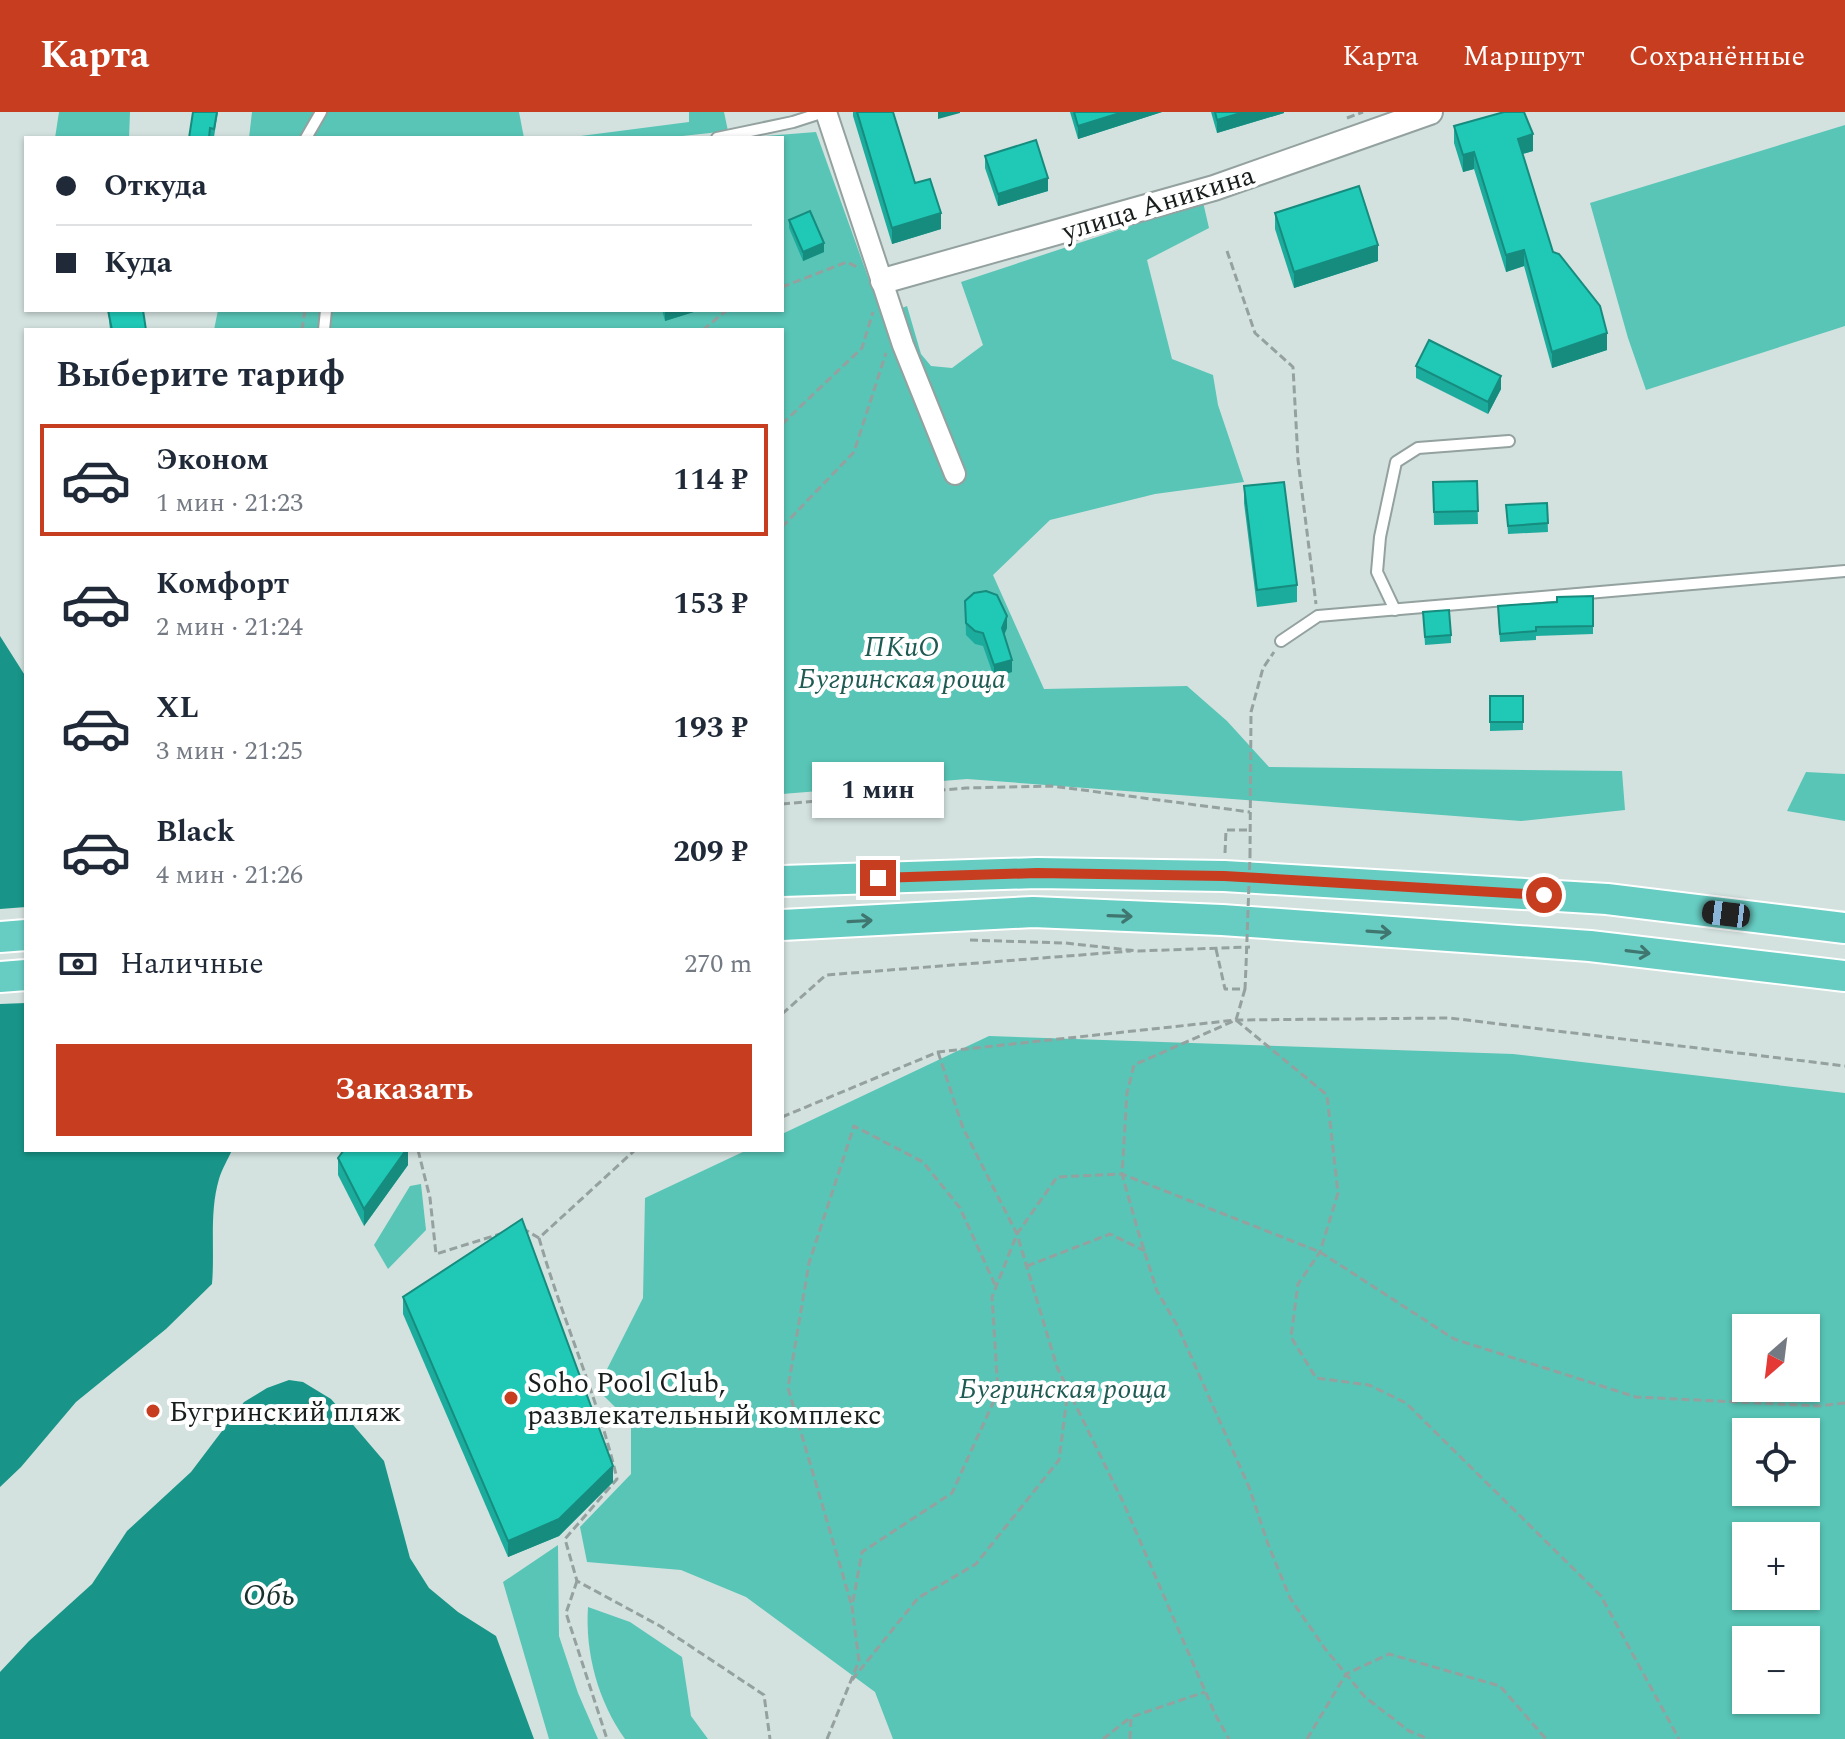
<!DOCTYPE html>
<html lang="ru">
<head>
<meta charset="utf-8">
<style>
  body { margin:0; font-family:Spectral,serif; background:#f2f2f3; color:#1f2937; height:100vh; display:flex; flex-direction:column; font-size:30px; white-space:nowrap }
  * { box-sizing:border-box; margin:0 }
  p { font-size:26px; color:#747a83 }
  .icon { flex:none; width:44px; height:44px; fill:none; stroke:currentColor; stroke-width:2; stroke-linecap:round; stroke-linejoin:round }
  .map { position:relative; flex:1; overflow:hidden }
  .drawer { position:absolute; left:24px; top:216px; width:760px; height:824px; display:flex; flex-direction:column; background:#fff; border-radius:0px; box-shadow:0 2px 6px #0004 }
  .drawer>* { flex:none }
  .guide { position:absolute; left:24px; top:24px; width:760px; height:176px; border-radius:0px; box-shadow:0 2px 6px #0004; display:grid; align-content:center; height:176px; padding:0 32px; background:#fff }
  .needle { width:52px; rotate:208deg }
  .tools { position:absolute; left:1732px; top:1202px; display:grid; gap:16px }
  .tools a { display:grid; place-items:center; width:88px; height:88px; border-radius:0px; background:#fff; box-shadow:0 2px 6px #0004; font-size:40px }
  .end { position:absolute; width:36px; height:36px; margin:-18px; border:10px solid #c73d1f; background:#fff; box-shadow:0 0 0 4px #fff }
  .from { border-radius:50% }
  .bubble { position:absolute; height:56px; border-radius:0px; background:#fff; box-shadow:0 2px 6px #0004; font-size:26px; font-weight:700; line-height:56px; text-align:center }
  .car { position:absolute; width:24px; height:48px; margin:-24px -12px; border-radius:10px; box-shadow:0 0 6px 2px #0007; background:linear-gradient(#222 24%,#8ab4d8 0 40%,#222 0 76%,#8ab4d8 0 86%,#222 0) }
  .guide b { display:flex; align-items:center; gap:28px; height:76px; font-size:30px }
  .guide b+b { border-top:2px solid #e0e1e3 }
  .guide i { width:20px; height:20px; background:#1f2937 }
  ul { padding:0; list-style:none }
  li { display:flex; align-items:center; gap:24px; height:112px; margin:0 16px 12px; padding:0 16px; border:4px solid transparent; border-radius:0px }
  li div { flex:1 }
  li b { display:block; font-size:30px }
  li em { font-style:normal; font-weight:700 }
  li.on { border-color:#c73d1f }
  li>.icon { width:72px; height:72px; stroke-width:1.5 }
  h2 { padding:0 32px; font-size:36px; line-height:96px }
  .pay { display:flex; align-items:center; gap:20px; height:88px; padding:0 32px; font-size:30px }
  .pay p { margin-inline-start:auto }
  .primary-button { display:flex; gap:16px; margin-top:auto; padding:16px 32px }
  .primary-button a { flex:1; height:92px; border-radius:0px; background:#c73d1f; color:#fff; font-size:32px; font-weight:700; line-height:92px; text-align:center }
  header { display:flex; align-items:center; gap:48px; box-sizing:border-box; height:112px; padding:0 40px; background:#c73d1f; color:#fff }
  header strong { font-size:38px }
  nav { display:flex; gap:44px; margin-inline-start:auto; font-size:28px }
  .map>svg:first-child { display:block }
  .green { fill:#58c5b6; fill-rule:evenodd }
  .water { fill:#189588 }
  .pier { fill:#d3e2df }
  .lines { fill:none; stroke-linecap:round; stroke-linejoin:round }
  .service-casing { stroke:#93a19f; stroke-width:14 }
  .minor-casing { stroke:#93a19f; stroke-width:24 }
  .tertiary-casing { stroke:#93a19f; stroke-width:28 }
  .primary-casing { stroke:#fff; stroke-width:34 }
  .path { stroke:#95a19f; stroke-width:3; stroke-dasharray:8 4; stroke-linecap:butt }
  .service { stroke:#fff; stroke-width:10 }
  .minor { stroke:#fff; stroke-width:20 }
  .tertiary { stroke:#fff; stroke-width:24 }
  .primary { stroke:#67cdc3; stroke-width:30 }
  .path-bridge { stroke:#95a19f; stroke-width:3; stroke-dasharray:8 4; stroke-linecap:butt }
  .wall { fill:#1cac9d }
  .shaded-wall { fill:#168c7f }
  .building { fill:#20c8b6; stroke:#168c7f; stroke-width:2 }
  .oneway { stroke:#407670 }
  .route { stroke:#c73d1f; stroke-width:10 }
  .poi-dot { fill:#c73d1f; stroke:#fff; stroke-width:3 }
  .labels { text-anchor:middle; stroke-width:8; stroke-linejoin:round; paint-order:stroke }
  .street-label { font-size:28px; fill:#181e1d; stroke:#fff }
  .park-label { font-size:28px; font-style:italic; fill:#1e5b53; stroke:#fff }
  .poi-label { font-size:28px; fill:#181e1d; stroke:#fff; text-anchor:start }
  .water-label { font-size:30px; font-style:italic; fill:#18312d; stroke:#fff }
</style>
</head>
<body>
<header>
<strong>Карта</strong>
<nav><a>Карта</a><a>Маршрут</a><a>Сохранённые</a></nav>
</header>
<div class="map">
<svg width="1845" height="1627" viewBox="0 0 1845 1627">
  <rect width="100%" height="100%" fill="#d3e2df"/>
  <!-- green -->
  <g class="green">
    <polygon points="59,0 130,0 129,26 55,26"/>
    <polygon points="252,0 519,0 524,26 249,26"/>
    <polygon points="689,0 724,0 728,19 664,26 565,26 689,10"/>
    <polygon points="1845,13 1845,214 1646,278 1628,226 1590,91"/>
    <polygon points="816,20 882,204 907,194 921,242 931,254 952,256 983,233 961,170 1203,90 1209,116 1147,148 1172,247 1213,263 1218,293 1244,370 1155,382 1050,408 993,463 1044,577 1187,574 1227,609 1269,655 1622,659 1625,698 1521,709 967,667 782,682 782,218 214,218 218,198 782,198 782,26 739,26"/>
    <polygon points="1806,660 1845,662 1845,709 1787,699"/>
    <path d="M989,924l524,18 332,39v646h-952l-18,-47 -129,-95 -65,-27 -94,-8 -7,-35 51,-53v-51l-34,-34 46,-91 2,-100 102,-48h35v-16zM1746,1216h60v60h-60zM1746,1320h60v60h-60zM1746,1424h60v60h-60zM1746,1528h60v60h-60z"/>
    <polygon points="421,1072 426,1118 388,1157 374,1133 410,1074"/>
    <polygon points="558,1433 559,1524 578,1581 598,1627 549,1627 503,1470"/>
    <path d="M588,1495l42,15 52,35 9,59 17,23h-83c-27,-38 -40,-86 -37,-132z"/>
  </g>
  <!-- water -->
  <g class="water">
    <path d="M0,524l26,41v473h206c-4,9 -10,19 -13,29 -10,34 -4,71 -7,105l-46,45 -90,73 -55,65 -21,20z"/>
    <polygon points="289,1268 303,1270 331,1287 384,1349 410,1446 429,1476 458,1500 496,1524 534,1627 0,1627 0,1560 29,1529 92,1472 127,1419 191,1360 244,1290 267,1276"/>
  </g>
  <!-- pier -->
  <polygon class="pier" points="26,795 26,891 0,892 0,797"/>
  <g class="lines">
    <!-- service casing -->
    <g class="service-casing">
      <g id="service">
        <polyline points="306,26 321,0"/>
        <polyline points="717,26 793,10 824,0"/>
        <polyline points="324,218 326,198"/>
        <polyline points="1395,498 1377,460 1380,425 1396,350 1418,336 1509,329"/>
        <polyline points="1281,529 1318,504 1845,459"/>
      </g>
    </g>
    <!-- minor casing -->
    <g class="minor-casing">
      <polyline id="minor" points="826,0 903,233 955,362"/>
    </g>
    <!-- tertiary casing -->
    <g class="tertiary-casing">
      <polyline id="tertiary" points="883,169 1214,76 1430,0"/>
    </g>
    <!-- primary casing -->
    <g class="primary-casing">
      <g id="primary">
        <polyline points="782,769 1037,761 1224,764 1607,787 1845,816"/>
        <polyline points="782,813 1033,800 1222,808 1590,834 1845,864"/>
        <polyline points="0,825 26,823"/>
        <polyline points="0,865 26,863"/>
      </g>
    </g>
    <!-- path -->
    <g class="path">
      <polyline points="1347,6 1363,0"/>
      <polyline points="1227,139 1255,221 1293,255 1298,348 1316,492"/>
      <polyline points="782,175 847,150 859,156"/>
      <polyline points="302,218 305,198"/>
      <polyline points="703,218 727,198"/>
      <polyline points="782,312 862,236 873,200"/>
      <polyline points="782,415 854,340 886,241"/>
      <polyline points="782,692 966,676 1052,674 1250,700"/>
      <polyline points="1225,741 1226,718 1250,718"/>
      <polyline points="1250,744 1251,600 1263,556 1274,540"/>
      <polyline points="970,828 1065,831 1138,839 1250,835"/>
      <polyline points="1216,837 1225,877 1245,877 1246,854"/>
      <polyline points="1245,877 1236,908 1134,953 1127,981 1122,1062 1138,1119 1157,1179 1177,1213 1249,1375 1268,1432 1290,1486 1326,1538 1365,1585 1409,1619 1429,1627"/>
      <polyline points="782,902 826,863 1131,839"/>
      <polyline points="1236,908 1327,983 1338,1081 1320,1140 1298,1172 1291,1225 1316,1266 1369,1273 1406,1291 1601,1484 1679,1627"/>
      <polyline points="938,940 963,1016 1017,1122 1057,1255 1124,1392 1215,1602 1229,1627"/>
      <polyline points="782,1005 938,940 1236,908 1450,906 1845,954"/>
      <polyline points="418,1038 430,1086 436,1142 500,1122"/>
      <polyline points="522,1116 539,1126 635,1038"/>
      <path d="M539,1126c23,81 59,159 78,241l-52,60 12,42 83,45 104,69 6,44"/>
      <polyline points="1027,1154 1110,1122 1145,1139"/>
      <polyline points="577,1469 566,1501 607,1627"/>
      <polyline points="851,1491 788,1276 809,1151 854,1014 923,1050 960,1096 996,1175"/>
      <polyline points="852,1568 918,1486 976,1452 1059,1348 1068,1278"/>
      <polyline points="827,1627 859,1549 852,1495 862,1440 952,1381 998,1280 992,1185 1017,1122 1057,1065 1122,1062 1320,1140 1454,1227 1636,1285 1818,1294 1845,1291"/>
      <polyline points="1103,1627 1131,1605"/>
      <polyline points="1130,1627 1131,1605 1205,1580"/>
      <polyline points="1307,1627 1346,1562 1389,1542 1500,1574 1546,1627"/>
    </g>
    <!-- service -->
    <use href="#service" class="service"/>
    <!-- minor -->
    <use href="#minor" class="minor"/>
    <!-- tertiary -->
    <use href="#tertiary" class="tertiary"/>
    <!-- primary -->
    <use href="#primary" class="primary"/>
    <!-- path-bridge -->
    <polyline class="path-bridge" points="1246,854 1250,744"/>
  </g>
  <!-- wall -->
  <g class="wall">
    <polygon points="193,0 218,0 214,25 210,25"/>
    <polygon points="853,0 893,0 915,71 941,117 892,132 853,4"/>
    <polygon points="1070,0 1162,0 1078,27"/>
    <polygon points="1211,0 1284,0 1284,1 1217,21"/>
    <polygon points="1454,14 1533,39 1523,42 1553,140 1607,238 1552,256 1524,154 1506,160 1474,57 1463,60 1454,31"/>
    <polygon points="985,44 1048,79 998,94 985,56"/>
    <polygon points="1275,101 1378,149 1294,176 1275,117"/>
    <polygon points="789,108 824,140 803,149 789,116"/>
    <polygon points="108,198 143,198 146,218 110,218"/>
    <polygon points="662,198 700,198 665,209"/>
    <polygon points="1416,254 1501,277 1488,302 1416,266"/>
    <polygon points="1477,369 1478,412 1434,413 1433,370"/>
    <polygon points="1244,374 1297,473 1297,490 1257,495 1244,391"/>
    <polygon points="1547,391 1548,420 1508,422 1506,393"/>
    <polygon points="1593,484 1593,522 1536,524 1536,528 1500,530 1498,503"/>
    <polygon points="965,489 1007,516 1004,523 1012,560 994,565 983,534 975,532 966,523"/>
    <polygon points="1423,500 1451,523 1451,531 1425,533"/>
    <polygon points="1490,584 1523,584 1523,618 1490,619"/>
    <polygon points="408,1038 408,1053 364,1114 338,1063 338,1046"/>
    <polygon points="403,1185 613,1370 559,1424 508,1445 403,1202"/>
  </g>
  <!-- shaded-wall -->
  <g class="shaded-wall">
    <polygon points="938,0 960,0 960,1 938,7"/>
    <polygon points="1123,0 1162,0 1078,27 1078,14"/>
    <polygon points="1244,0 1284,0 1284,1 1217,21 1217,8"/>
    <polygon points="1533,22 1533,39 1518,43 1518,27"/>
    <polygon points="1474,40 1474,57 1463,60 1463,43"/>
    <polygon points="1048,66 1048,79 998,94 998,82"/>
    <polygon points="941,101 941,117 892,132 892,116"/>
    <polygon points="824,131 824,140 803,149 803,140"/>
    <polygon points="1378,133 1378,149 1294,176 1294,160"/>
    <polygon points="1524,138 1524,154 1506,160 1506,143"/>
    <polygon points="665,198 700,198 665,209"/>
    <polygon points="1607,221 1607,238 1552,256 1552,240"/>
    <polygon points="1501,264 1501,277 1488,302 1488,290"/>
    <polygon points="1007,504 1007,516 1002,528 1002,516"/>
    <polygon points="1012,548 1012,560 994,565 994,553"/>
    <polygon points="406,1038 408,1038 408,1053 364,1114 364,1097"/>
    <polygon points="613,1354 613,1370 559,1424 508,1445 508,1429"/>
  </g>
  <!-- building -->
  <g class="building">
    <polygon points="193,0 217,0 214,17 210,16 209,26 189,26"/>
    <polygon points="857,0 893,0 915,71 930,67 941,101 892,116"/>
    <polygon points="1074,0 1123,0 1078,14"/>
    <polygon points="1215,0 1244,0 1217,8"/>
    <polygon points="1504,0 1524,0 1533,22 1518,27 1553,140 1559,142 1600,194 1607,221 1552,240 1524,138 1506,143 1474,40 1463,43 1454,14"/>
    <polygon points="1036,28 1048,66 998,82 985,44"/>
    <polygon points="1359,74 1378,133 1294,160 1275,101"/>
    <polygon points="810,99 824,131 803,140 789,108"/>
    <polygon points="108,198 143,198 146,218 112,218"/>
    <polygon points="1429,228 1501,264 1488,290 1416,254"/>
    <polygon points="1477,369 1478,399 1434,400 1433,370"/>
    <polygon points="1284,370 1297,473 1257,478 1244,374"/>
    <polygon points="1547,391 1548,411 1508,414 1506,393"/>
    <polygon points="986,479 997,483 1007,504 1002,516 1012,548 994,553 983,521 975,519 966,511 965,489 974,481"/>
    <polygon points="1593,484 1593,514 1536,515 1536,519 1500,522 1498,494 1557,490 1557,485"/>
    <polygon points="1449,498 1451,523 1425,525 1423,500"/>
    <rect x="1490" y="584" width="33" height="26"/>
    <polygon points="344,1038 406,1038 364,1097 338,1046"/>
    <polygon points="522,1107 613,1354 559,1407 508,1429 403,1185"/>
  </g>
  <!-- one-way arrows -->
  <defs><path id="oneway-shaft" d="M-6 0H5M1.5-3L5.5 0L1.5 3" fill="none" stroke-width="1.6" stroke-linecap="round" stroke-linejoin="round" transform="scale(2)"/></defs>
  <g class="oneway">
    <use href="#oneway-shaft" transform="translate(1120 804) rotate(2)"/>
    <use href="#oneway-shaft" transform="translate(860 809) rotate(-3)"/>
    <use href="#oneway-shaft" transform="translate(1379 820) rotate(4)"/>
    <use href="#oneway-shaft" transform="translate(1638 840) rotate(7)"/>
  </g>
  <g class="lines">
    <!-- route -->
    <polyline class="route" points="878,766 1037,761 1224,764 1544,783"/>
  </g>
  <!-- markers -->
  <g class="poi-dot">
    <circle cx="511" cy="1286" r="8"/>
    <circle cx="153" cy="1299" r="8"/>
  </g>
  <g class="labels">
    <!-- street labels -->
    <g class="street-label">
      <text transform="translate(1158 90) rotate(-17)" y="10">улица Аникина</text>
    </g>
    <!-- park labels -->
    <g class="park-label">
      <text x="902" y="544">ПКиО<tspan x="902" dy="32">Бугринская роща</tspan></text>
      <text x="1063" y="1286">Бугринская роща</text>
    </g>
    <!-- poi labels -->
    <g class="poi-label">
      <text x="527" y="1280">Soho Pool Club,<tspan x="527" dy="32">развлекательный комплекс</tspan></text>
      <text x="169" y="1309">Бугринский пляж</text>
    </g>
    <!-- water labels -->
    <g class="water-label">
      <text x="269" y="1493">Обь</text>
    </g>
  </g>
</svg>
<div class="tools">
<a><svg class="needle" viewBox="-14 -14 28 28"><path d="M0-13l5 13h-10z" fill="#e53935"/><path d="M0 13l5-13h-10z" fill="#747a83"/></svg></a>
<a><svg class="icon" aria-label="locate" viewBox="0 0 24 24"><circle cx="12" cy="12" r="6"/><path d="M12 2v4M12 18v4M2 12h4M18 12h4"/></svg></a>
<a>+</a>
<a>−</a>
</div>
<i class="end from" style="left:1544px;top:783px"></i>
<i class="end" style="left:878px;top:766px"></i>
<div class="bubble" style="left:812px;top:650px;width:132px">1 мин</div>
<i class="car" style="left:1726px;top:802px;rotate:277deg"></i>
<div class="guide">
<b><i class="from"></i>Откуда</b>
<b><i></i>Куда</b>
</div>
<section class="drawer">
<h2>Выберите тариф</h2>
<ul>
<li class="on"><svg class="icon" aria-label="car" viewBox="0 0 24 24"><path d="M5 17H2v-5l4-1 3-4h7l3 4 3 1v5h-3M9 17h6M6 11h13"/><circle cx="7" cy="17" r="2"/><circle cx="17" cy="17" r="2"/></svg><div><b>Эконом</b><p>1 мин · 21:23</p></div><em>114 ₽</em></li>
<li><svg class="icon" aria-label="car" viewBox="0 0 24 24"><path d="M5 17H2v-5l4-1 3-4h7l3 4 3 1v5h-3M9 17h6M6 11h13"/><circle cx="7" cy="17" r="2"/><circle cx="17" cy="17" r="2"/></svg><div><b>Комфорт</b><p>2 мин · 21:24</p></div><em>153 ₽</em></li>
<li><svg class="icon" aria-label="car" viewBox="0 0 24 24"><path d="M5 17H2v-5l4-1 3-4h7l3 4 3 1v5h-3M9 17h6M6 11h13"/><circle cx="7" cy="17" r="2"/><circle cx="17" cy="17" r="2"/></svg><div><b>XL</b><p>3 мин · 21:25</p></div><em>193 ₽</em></li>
<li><svg class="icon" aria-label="car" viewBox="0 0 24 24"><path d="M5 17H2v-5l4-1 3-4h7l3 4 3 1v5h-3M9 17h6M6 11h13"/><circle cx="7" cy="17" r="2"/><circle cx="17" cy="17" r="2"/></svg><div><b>Black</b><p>4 мин · 21:26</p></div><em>209 ₽</em></li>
</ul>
<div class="pay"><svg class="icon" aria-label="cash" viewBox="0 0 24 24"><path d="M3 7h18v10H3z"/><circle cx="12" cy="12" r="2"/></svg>Наличные<p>270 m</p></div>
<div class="primary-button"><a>Заказать</a></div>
</section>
</div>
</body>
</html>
